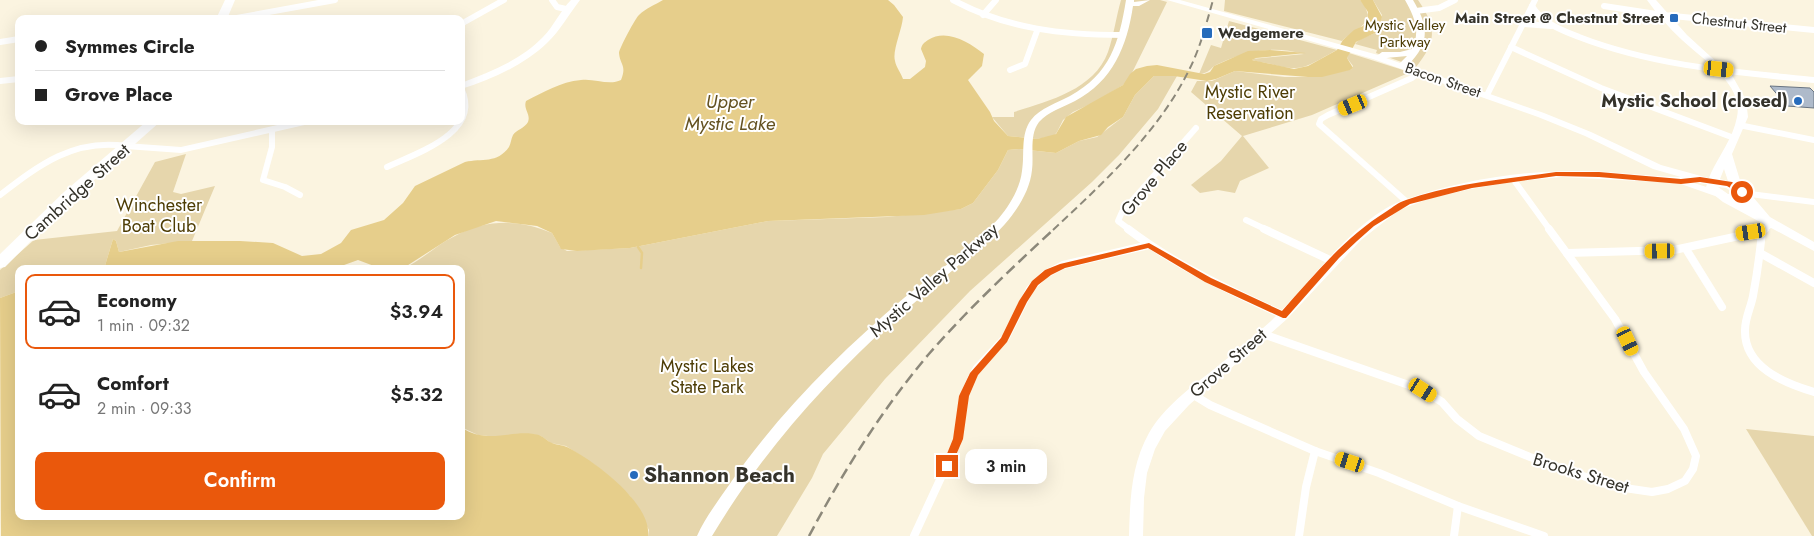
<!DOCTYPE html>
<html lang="en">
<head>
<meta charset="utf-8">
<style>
  body { margin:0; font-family:Jost,sans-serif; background:#f6f6f6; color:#222; height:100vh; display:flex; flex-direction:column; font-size:19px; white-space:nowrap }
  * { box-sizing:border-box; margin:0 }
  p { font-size:16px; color:#767676 }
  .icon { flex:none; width:28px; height:28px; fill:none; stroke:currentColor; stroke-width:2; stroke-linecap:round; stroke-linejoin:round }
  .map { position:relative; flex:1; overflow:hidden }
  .panel { position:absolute; left:15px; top:265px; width:450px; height:255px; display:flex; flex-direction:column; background:#fff; border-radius:10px; box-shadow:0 5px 20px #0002 }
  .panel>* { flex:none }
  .guide { position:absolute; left:15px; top:15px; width:450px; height:110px; border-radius:10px; box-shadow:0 5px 20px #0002; display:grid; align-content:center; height:110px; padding:0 20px; background:#fff }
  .end { position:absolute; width:22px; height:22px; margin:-11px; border:6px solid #ea580c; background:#fff; box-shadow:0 0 0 2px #fff }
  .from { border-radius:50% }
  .bubble { position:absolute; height:35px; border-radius:10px; background:#fff; box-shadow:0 5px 20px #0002; font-size:16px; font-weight:600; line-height:35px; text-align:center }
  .car { position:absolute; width:15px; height:30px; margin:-15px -8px; border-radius:6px; box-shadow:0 0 4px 1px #0007; background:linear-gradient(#f5c518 24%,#345 0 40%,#f5c518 0 76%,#345 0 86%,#f5c518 0) }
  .guide b { display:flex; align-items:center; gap:18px; height:48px; font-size:19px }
  .guide b+b { border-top:1px solid #e0e0e0 }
  .guide i { width:12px; height:12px; background:#222 }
  ul { padding:9px 0 0; list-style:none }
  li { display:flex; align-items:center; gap:15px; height:75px; margin:0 10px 8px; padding:0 10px; border:2px solid transparent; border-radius:10px }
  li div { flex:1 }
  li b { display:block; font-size:19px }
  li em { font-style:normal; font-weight:600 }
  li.selected { border-color:#ea580c }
  li>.icon { width:45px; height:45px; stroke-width:1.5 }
  .action { display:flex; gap:10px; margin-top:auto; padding:10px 20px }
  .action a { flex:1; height:58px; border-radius:10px; background:#ea580c; color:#fff; font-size:20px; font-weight:600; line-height:58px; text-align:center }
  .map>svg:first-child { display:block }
  .green { fill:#e6d6ac }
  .water { fill:#e6ce8b }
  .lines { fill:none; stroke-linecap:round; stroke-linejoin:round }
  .stream { stroke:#e6ce8b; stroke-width:2.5 }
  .building { fill:#aebaca; stroke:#687482 }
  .street-far1 { stroke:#fff; stroke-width:6 }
  .street { stroke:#fff; stroke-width:8 }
  .secondary { fill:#fff; fill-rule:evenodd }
  .primary { fill:#fff; fill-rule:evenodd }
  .highway { fill:#fff; fill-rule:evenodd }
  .rail-far1 { stroke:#8c887a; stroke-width:2; stroke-dasharray:8 4.5; stroke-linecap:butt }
  .rail { stroke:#8c887a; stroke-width:2.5; stroke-dasharray:11 5.5; stroke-linecap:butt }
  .route { fill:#ea580c }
  .poi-dot { fill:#266bbc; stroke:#fff; stroke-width:2 }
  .labels { text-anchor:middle; stroke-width:4; stroke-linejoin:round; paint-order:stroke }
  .far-poi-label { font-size:15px; font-weight:bold; fill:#34322a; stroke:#fff; text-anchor:end }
  .far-street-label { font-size:15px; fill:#34322a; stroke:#fff }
  .far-park-label { font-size:15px; fill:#4d3c04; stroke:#fff }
  .park-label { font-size:18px; fill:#4d3c04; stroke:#fff }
  .poi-label { font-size:18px; font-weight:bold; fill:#34322a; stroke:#fff; text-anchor:end }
  .street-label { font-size:18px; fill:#34322a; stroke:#fff }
  .water-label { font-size:19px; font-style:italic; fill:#645221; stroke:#fff }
  .near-poi-label { font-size:21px; font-weight:bold; fill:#34322a; stroke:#fff; text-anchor:start }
</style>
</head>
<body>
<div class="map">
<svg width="1814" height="536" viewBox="0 0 1814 536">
  <rect width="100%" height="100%" fill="#fbf4e0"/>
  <!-- green -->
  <g class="green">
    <path d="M1121,0h39l7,2 -39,79 -5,4 -28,17 -22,10 -10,8 -6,12 -3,4 -17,3 -29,-3 -16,-19h22v-5c34,-11 80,-22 94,-60 6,-17 8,-35 13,-52z"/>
    <path d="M1225,0h135l5,6 3,9c-2,13 -17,17 -26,26l-118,-30z"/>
    <path d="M1373,0h45c19,28 19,41 -2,67l-40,-14 1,-3 -22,-6c5,-7 16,-8 23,-13l4,-16z"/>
    <path d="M1229,21l108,29c-28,14 -33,24 -66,14 -7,-2 -14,-1 -19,-5l52,-5c-32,-9 -58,-3 -86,10 -9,4 -7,9 -19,10l12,-29 10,3z"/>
    <polygon points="1349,53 1403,70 1406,74 1312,115 1243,136 1269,168 1240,181 1235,193 1218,190 1200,193 1191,185 1221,161 1242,136 1191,92 1197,81 1212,81 1235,71 1285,77 1315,77 1352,69 1353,66 1347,58"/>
    <path d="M1154,76h23l-19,33 -39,46 -27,27 -122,109 -85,88 -62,75 -11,24 -35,58h-129l1,-6 -19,-34 -35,-31 -29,-19 -15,-3 -10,-7 -9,-2 -34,3 -20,-2 -17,-8v-158h-59c19,-8 34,-24 53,-33 31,-17 65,-17 97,-3l8,14 7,4 63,-3 138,-27 119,-4 74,-8 12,-6 25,-33 10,-20 11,-1 37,4 23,-12 18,-4 26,-20 12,-22z"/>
    <polygon points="186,154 173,192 181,194 215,186 192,241 151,245 119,252 116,241 113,239 104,269 19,269 19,291 0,298 0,270 34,240 117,231 155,162"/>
    <polygon points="1746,429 1814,436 1814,536 1812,536"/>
  </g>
  <!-- water -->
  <g class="water">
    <path d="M663,0h225l6,5 9,12c-1,13 -11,34 -8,44 1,6 6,12 8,18h7l15,-12 1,-6 -5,-12c1,-5 3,-6 7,-9 18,-12 41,2 56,14l-2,12 -14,14 22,32 4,9 14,15 29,3 19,-5 10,-17 57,-32 7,-11 6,-5 11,-3 10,-1 47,9 6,-2 4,-6 34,-15 22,-1 36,3 -50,5 -4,2 42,9 14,-3 29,-16 6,-10 11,-10 9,-4 5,-7v-7l-8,-12h13l9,17 -5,15 -21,10 -9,16 6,10 -3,2 -28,7h-14l-73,-6 -19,8 -9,2 -33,-5h-20l-19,19 -12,22 -15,10 -7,8 -22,6 -23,12 -37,-4 -11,1 -10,20 -25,33 -12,6 -37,6 -156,6 -138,27 -53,3 -16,-2 -9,-16 -15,-7 -41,-5 -41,14 -53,34h-20l-24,-9 -25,9h-229l9,-30 3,2 3,11 59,-11h62l33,2 29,13 19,-2 20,-11 10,-13 33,-10 19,-17 12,-17 50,-24c17,-4 32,2 44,-15 2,-4 2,-8 4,-12 3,-5 12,-7 15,-13 3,-8 -5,-13 -2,-21 18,-9 34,-19 55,-21 13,-2 28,6 40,0 6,-15 -1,-15 -2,-27 0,-4 17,-36 20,-38 7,-7 16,-10 24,-15z"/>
    <path d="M19,291v225h442v-89c27,19 52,1 78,8 5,2 8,6 13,8 5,2 10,2 15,4 26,13 85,56 81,89h-647l-1,-238z"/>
  </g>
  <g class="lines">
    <!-- stream -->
    <polyline class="stream" points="638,247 642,253 641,268"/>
  </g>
  <!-- building -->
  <polygon class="building" points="1770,86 1810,88 1814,92 1814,108 1787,106"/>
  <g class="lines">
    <!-- street-far1 -->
    <g class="street-far1">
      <polyline points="552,0 557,7 566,9"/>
      <path d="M953,0c54,29 110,35 170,35"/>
      <path d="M1532,6c10,17 29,24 47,31 75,29 155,35 235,43"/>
      <polyline points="1604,6 1663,15 1814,30"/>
      <polyline points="1416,11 1439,8 1455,0"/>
      <polyline points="983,15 996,0"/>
      <polyline points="231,19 335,0"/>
      <polyline points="461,24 504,0"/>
      <polyline points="1523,24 1551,26"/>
      <polyline points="0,42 19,39"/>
      <polyline points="1511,47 1601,88 1734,138"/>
      <polyline points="1010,70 1025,64 1037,31"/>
      <polyline points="0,81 19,79"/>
      <polyline points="1487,95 1535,0"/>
      <polyline points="1739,125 1814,140"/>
      <polyline points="272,130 272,147 263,180 285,187 300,195"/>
      <path d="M387,167c30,-14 96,-35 74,-79"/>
      <polyline points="1513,179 1550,230"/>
      <polyline points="1742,193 1814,202"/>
      <path d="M0,195c39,-30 74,-57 126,-49"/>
      <polyline points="1407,202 1319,124 1321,119 1328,115 1412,78 1419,72"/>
      <polyline points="1246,220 1267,230"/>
      <polyline points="1130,230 1118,221 1122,212 1196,128"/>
      <polyline points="1763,230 1771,224"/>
    </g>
    <!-- street -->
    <g class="street">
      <path d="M1128,229c47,36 101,61 155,86"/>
      <polyline points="1264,229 1332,261"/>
      <path d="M1765,229l-3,2c-2,22 -5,44 -9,65 -2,11 -8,22 -8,34 -1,37 39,53 69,62"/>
      <polyline points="1686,249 1722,307"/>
      <polyline points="1567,253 1674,250 1762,231"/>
      <polyline points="1760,253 1814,283"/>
      <polyline points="1263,334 1423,390 1442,402 1457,419 1479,436 1530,457 1611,486 1652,492 1668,489 1685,481 1693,469 1696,456 1684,429 1644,372 1615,319 1549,229"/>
      <polyline points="1192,394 1210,405 1315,451 1379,473 1458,506 1544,536"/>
      <polyline points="914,536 957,443 964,396 971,379 977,368 1006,337 1030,289 1044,275 1063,265 1149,245"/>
      <polyline points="1299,536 1306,487 1315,451"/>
      <polyline points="1454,536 1458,506"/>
    </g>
    <!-- secondary -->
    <g class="secondary">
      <path d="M571,0h9c-11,14 -20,31 -33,43 -23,22 -56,37 -86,46v-6c29,-11 60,-23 82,-46 11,-11 17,-26 28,-37z"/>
      <path d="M1126,0h8v2l16,-2 -11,6h-6c-6,40 -20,75 -58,95 -12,6 -27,11 -36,21 -10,13 -5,33 -7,48 -2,20 -14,39 -27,54 -13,15 -29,28 -45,40 -22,19 -44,37 -66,56 -71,64 -133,134 -182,216h-15c8,-18 21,-35 32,-51 48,-70 110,-132 175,-187 31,-26 68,-49 95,-80 11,-13 21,-30 23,-47 3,-17 -2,-36 9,-51 9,-12 26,-17 39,-24 40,-22 49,-53 56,-96z"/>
      <path d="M1167,0h13l198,55 4,-3h18l12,-3c9,-18 2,-33 -7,-49h8c16,27 17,43 -5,65l136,48 47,19 70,33 58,16 1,2 -1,2c-8,2 -17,-3 -25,-2l28,9 1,2 -5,3 -40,-14 -116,-6 -45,4 -46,8 -40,9 -32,12 -38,30 -74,79 -98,86 -24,26 -10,18 -8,24 -3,25 -1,38h-14c1,-36 2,-71 20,-103 15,-26 41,-45 64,-63 20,-16 39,-32 58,-49 37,-35 85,-105 133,-121 57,-20 119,-30 179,-29 32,0 65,6 98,6l-28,-8 -68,-33 -47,-19 -165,-58zM1407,56l-7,7 -14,-5z"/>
      <polygon points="295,121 314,121 309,124 181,153 126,149 121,146 126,143 181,147"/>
    </g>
    <!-- primary -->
    <path class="primary" d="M1647,0h9l31,35 46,42 13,23 2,17 -16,37 10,33 11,10 17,20 44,25v9l-91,-49 -15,-12 -2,-3c2,-5 3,-10 5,-14 9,-19 22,-35 26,-56 7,-33 -35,-58 -55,-77 -13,-12 -25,-26 -35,-40zM1724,169l4,12 -8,-2zM1718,187l8,1 10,6h-8z"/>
    <!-- highway -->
    <g class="highway">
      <polygon points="225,0 235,0 227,19 216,19"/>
      <polygon points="147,121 161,121 74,198 5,267 0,268 0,254 64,192"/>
    </g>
    <!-- rail-far1 -->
    <path class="rail-far1" d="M1053,230c50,-47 104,-96 135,-158 12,-23 18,-47 25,-72"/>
    <!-- rail -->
    <path class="rail" d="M809,536c34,-64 72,-125 119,-181 39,-45 83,-86 126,-126"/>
  </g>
  <!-- route -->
  <path class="route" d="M1556,172h43l82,7 19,-2 32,5 14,10 -4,3 -15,-9 -27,-4 -19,2 -82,-7 -43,-1 -84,12 -62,16 -36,22 -17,15 -18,17 -53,60h-3l-78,-36 -57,-34 -83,20 -14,7 -13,10 -11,17 -20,40 -29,33 -9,21 -6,43 -13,30h-7l-1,-3 11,-27 6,-43 11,-23 31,-35 18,-37 13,-20 13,-11 15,-6 89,-21 62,35 71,33c32,-36 63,-74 105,-100 6,-4 12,-9 19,-11 48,-17 101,-21 150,-28z"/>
  <!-- markers -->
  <g class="poi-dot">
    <rect x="1669" y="13" width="10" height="10" rx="2.5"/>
    <rect x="1201" y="27" width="12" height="12" rx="2.5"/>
    <circle cx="1798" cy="101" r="5"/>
    <circle cx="634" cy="475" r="5"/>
  </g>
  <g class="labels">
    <!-- far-poi labels -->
    <g class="far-poi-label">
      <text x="1664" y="23">Main Street @ Chestnut Street</text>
      <text x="1218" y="38" text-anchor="start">Wedgemere</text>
    </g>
    <!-- far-street labels -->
    <g class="far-street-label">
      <text transform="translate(1739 23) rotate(6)" y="5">Chestnut Street</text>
      <text transform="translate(1443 80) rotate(19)" y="5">Bacon Street</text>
    </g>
    <!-- far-park labels -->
    <g class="far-park-label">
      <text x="1405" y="30">Mystic Valley<tspan x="1405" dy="17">Parkway</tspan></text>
    </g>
    <!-- park labels -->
    <g class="park-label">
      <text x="1250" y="98">Mystic River<tspan x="1250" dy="21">Reservation</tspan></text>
      <text x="159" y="211">Winchester<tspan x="159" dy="21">Boat Club</tspan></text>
      <text x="707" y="372">Mystic Lakes<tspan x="707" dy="21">State Park</tspan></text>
    </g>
    <!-- poi labels -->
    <g class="poi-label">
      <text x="1788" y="107">Mystic School (closed)</text>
    </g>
    <!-- street labels -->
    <g class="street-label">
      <text transform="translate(1154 178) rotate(-50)" y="6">Grove Place</text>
      <text transform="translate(77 192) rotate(-42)" y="6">Cambridge Street</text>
      <text transform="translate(934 280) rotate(-41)" y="6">Mystic Valley Parkway</text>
      <text transform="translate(1228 363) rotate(-41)" y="6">Grove Street</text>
      <text transform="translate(1581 473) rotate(17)" y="6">Brooks Street</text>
    </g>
    <!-- water labels -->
    <g class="water-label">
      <text x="730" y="108">Upper<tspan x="730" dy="22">Mystic Lake</tspan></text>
    </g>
    <!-- near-poi labels -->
    <g class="near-poi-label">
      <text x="644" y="482">Shannon Beach</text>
    </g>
  </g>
</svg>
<i class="end from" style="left:1742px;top:192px"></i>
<i class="end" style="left:947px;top:466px"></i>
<div class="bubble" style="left:965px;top:449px;width:82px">3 min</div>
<i class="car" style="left:1719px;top:69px;rotate:96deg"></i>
<i class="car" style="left:1353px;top:105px;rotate:248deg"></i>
<i class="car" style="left:1751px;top:232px;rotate:261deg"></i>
<i class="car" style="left:1660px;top:251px;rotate:269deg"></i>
<i class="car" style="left:1628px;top:341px;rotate:155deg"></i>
<i class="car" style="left:1423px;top:390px;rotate:123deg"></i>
<i class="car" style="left:1350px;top:462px;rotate:288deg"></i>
<div class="guide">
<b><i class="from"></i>Symmes Circle</b>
<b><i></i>Grove Place</b>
</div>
<section class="panel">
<ul>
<li class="selected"><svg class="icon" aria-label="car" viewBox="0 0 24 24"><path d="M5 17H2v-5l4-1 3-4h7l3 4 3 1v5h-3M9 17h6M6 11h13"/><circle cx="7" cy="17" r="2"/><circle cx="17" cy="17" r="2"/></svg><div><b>Economy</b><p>1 min · 09:32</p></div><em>$3.94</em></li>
<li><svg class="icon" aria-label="car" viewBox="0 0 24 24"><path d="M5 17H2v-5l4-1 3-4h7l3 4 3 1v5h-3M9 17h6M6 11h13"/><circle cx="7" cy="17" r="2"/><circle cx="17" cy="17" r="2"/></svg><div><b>Comfort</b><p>2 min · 09:33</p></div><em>$5.32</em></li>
</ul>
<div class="action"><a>Confirm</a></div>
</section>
</div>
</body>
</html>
